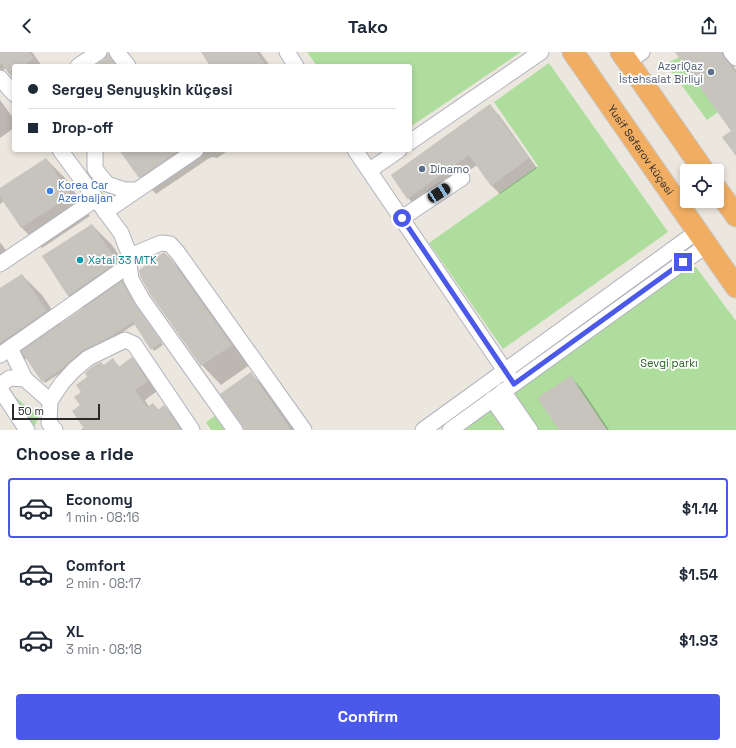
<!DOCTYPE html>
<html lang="en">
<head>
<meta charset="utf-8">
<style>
  body { margin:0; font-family:"Space Grotesk",sans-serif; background:#f6f6f7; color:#1f2937; height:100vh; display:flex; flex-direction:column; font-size:15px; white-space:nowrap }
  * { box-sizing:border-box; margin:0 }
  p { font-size:13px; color:#747a83 }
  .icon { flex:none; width:22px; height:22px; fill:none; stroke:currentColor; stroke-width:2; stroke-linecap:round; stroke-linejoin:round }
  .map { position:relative; height:378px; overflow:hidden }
  .details { display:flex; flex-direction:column; background:#fff; flex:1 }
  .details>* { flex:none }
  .guide { position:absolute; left:12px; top:12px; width:400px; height:88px; border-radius:4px; box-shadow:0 2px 6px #0003; display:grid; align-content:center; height:88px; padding:0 16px; background:#fff }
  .buttons { position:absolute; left:680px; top:112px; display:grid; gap:8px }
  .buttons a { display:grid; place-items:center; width:44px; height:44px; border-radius:4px; background:#fff; box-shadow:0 2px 6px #0003; font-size:20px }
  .scale { position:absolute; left:12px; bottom:10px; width:88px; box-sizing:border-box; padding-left:4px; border:2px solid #2a2a2a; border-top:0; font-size:11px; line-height:14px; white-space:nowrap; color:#2a2a2a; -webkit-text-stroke:3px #fff; paint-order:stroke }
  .end { position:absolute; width:18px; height:18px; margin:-9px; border:5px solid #4b59eb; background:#fff; box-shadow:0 0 0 2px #fff }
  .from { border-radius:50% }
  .car { position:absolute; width:12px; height:24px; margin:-12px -6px; border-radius:5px; box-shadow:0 0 3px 1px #0007; background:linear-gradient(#222 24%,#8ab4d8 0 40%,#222 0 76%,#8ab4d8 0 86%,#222 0) }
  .guide b { display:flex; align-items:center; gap:14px; height:38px; font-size:15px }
  .guide b+b { border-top:1px solid #e0e1e3 }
  .guide i { width:10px; height:10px; background:#1f2937 }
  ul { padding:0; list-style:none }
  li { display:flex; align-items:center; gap:12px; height:60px; margin:0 8px 6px; padding:0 8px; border:2px solid transparent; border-radius:4px }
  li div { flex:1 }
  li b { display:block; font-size:15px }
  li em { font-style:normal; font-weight:700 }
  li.on { border-color:#4b59eb }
  li>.icon { width:36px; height:36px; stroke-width:1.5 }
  h2 { padding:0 16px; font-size:18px; line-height:48px }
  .primary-button { display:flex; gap:8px; margin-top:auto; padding:8px 16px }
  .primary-button a { flex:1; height:46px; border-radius:4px; background:#4b59eb; color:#fff; font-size:16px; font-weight:700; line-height:46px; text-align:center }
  header { display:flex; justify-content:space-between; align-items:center; height:52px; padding:0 16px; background:#fff; font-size:18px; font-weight:700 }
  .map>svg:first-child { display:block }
  .green { fill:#aedd9e }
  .shadow { fill:#0003 }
  .building { fill:#c7c3bd }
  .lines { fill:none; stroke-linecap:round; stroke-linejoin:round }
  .minor-casing { stroke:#b1b2bd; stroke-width:17 }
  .highway-casing { stroke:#c8c8c8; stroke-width:23 }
  .minor { stroke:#fff; stroke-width:15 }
  .highway { stroke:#f1ae63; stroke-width:21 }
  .route { stroke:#4b59eb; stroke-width:5 }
  .service-dot { fill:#5c6f8a; stroke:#fff; stroke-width:1.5 }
  .shop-dot { fill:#3f7fe0; stroke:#fff; stroke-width:1.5 }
  .culture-dot { fill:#0f9aa8; stroke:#fff; stroke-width:1.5 }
  .labels { text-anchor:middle; stroke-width:3.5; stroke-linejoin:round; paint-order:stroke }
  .service-label { font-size:11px; fill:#4e5e75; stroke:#fff; text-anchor:end }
  .street-label { font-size:11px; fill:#2a2a2a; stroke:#fff }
  .shop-label { font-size:11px; fill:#366cbe; stroke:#fff; text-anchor:start }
  .culture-label { font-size:11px; fill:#0d838f; stroke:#fff; text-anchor:start }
  .park-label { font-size:11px; fill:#276220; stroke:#fff }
</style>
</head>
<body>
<header><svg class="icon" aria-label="back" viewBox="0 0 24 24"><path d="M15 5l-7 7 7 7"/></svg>Tako<svg class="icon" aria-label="share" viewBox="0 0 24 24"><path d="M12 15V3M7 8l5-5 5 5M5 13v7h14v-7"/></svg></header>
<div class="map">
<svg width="736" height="378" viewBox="0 0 736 378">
  <rect width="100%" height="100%" fill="#ebe7de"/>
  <!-- green -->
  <g class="green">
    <polygon points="307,0 521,0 410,75 410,14 317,14"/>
    <polygon points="679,5 718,60 707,68 666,12"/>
    <polygon points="549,11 668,180 503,297 429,191 538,114 494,50"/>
    <polygon points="686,215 696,215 736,269 736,378 463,378"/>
    <polygon points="8,339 39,365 34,375"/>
    <polygon points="215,364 225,378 211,378 206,370"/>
  </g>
  <!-- shadow -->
  <g class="shadow">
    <polygon points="0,0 32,0 42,14 14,14 14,27 6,16 0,20"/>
    <polygon points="202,0 260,0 270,14 212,14"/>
    <polygon points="676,0 723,0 736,18 736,102 733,79"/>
    <polygon points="0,48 14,67 14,76 0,86"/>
    <polygon points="490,54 499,63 537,116 500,142 491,133 477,113 417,155 408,146 392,123"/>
    <polygon points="121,98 229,98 217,106 212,105 208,107 156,142 140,125"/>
    <polygon points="46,107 66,127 90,164 42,196 22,176 4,149 0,152 0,137"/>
    <polygon points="92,173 112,193 137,230 127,237 137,256 163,293 154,299 135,272 45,331 27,306 17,313 0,295 0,238 22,223 42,243 62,272 83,257 69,244 44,204"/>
    <polygon points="0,190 13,208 0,217"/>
    <polygon points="170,207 190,227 251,312 221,333 202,313"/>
    <polygon points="132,306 142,317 157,339 145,348 149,355 153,352 159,358 164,354 175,365 184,378 81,378 85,375 82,354 82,340 104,314 113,308 120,315"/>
    <polygon points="251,322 271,341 296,378 245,378"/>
    <polygon points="571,325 581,336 609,378 560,378"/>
  </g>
  <!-- building -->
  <g class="building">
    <polygon points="0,0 29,0 34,6 23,14 14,14 14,28 0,10"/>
    <polygon points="201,0 256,0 266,14 210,14"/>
    <polygon points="675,0 721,0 736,21 736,104 722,85 731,79"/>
    <polygon points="108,1 117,14 94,14 104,7"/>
    <polygon points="490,52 529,106 491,134 469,103 407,147 391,123"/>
    <polygon points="119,98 180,98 139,126"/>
    <polygon points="46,106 71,143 21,176 0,145 0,136"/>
    <polygon points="92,172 117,210 68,244 42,204"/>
    <polygon points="164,200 171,207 232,293 201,314 150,242 140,224 139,218"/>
    <polygon points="22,222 47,259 0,291 0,236"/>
    <polygon points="122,229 135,252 162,290 151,298 133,270 110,285 82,299 63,316 42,330 21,299"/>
    <polygon points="132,305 148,329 135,338 147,355 153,351 158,358 164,353 181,378 85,378 72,359 80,353 74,345 81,340 76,333 87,325 85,321 93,314 101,310 104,313 113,306 119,315"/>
    <polygon points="251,320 291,378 244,378 242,373 220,342"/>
    <polygon points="571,324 607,378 559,378 537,346"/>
  </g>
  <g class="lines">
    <!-- minor casing -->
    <g class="minor-casing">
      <g id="minor">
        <polyline points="117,0 128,14"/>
        <polyline points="287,0 296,14"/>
        <polyline points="731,0 736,6"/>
        <polyline points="628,10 642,0"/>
        <polyline points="78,14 99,0"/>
        <polyline points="0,26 14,42"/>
        <polyline points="410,90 541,0"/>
        <polyline points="60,98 121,181 130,204 129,213 131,227 142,247 235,378"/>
        <polyline points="95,98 95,117 107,132 125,138 137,138"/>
        <polyline points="355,98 510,326"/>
        <polyline points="370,118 399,98"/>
        <polyline points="105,160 196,98"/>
        <polyline points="402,166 462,126"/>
        <polyline points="130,204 161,191 170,192 178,201 304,378"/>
        <polyline points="0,212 96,147"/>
        <polyline points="10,296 25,327"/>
        <polyline points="0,303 129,213"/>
        <polyline points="0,333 10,326 25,327 50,349"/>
        <polyline points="0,337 27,378"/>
        <polyline points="503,339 530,378"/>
        <polyline points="492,347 514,378"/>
        <polyline points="55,378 49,371 50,349 62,331 74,318 88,306 125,288 134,292 192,378"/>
        <polyline points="423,378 698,179"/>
        <polyline points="450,378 707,193"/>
      </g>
    </g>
    <!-- highway casing -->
    <g class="highway-casing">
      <g id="highway">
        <path id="s1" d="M573,0l163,235"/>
        <polyline points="621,0 704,119"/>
        <polyline points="717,137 736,164"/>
      </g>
    </g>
    <!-- minor -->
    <use href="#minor" class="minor"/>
    <!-- highway -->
    <use href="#highway" class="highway"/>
  </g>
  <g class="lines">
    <!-- route -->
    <polyline class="route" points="402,166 514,332 683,210"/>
  </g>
  <!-- markers -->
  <g class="service-dot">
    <circle cx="711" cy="20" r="4"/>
    <circle cx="422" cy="117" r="4"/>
  </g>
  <circle class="shop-dot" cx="50" cy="139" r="4"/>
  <circle class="culture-dot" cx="80" cy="208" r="4"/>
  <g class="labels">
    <!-- service labels -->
    <g class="service-label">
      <text x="703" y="18">AzəriQaz<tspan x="703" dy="13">İstehsalat Birliyi</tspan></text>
      <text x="430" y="121" text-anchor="start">Dinamo</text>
    </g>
    <!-- street labels -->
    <g class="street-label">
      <text dy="4" stroke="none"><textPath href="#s1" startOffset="119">Yusif Səfərov küçəsi</textPath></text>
    </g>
    <!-- shop labels -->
    <g class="shop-label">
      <text x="58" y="137">Korea Car<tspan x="58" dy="13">Azerbaijan</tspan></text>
    </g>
    <!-- culture labels -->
    <g class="culture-label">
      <text x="88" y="212">Xətai 33 MTK</text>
    </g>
    <!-- park labels -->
    <g class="park-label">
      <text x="669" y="315">Sevgi parkı</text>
    </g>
  </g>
</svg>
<div class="buttons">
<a><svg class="icon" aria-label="locate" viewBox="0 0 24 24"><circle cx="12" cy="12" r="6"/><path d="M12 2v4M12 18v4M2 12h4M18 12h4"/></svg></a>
</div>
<div class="scale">50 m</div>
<i class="end from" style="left:402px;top:166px"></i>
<i class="end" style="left:683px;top:210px"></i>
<i class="car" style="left:439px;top:141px;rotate:57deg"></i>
<div class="guide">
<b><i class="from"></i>Sergey Senyuşkin küçəsi</b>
<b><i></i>Drop-off</b>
</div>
</div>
<section class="details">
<h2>Choose a ride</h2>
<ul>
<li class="on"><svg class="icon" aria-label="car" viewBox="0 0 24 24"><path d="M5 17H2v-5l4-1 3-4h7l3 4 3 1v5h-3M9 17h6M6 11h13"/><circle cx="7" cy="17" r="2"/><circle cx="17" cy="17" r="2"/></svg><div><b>Economy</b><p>1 min · 08:16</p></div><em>$1.14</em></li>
<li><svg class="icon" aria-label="car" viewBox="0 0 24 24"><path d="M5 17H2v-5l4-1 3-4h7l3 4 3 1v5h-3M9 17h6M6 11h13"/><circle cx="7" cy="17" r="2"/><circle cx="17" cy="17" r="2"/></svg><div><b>Comfort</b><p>2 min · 08:17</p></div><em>$1.54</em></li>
<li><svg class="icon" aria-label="car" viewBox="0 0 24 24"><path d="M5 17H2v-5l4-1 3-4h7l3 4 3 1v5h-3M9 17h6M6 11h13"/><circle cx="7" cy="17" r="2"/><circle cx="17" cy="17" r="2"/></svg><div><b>XL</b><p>3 min · 08:18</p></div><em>$1.93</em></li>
</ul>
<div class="primary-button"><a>Confirm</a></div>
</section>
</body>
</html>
